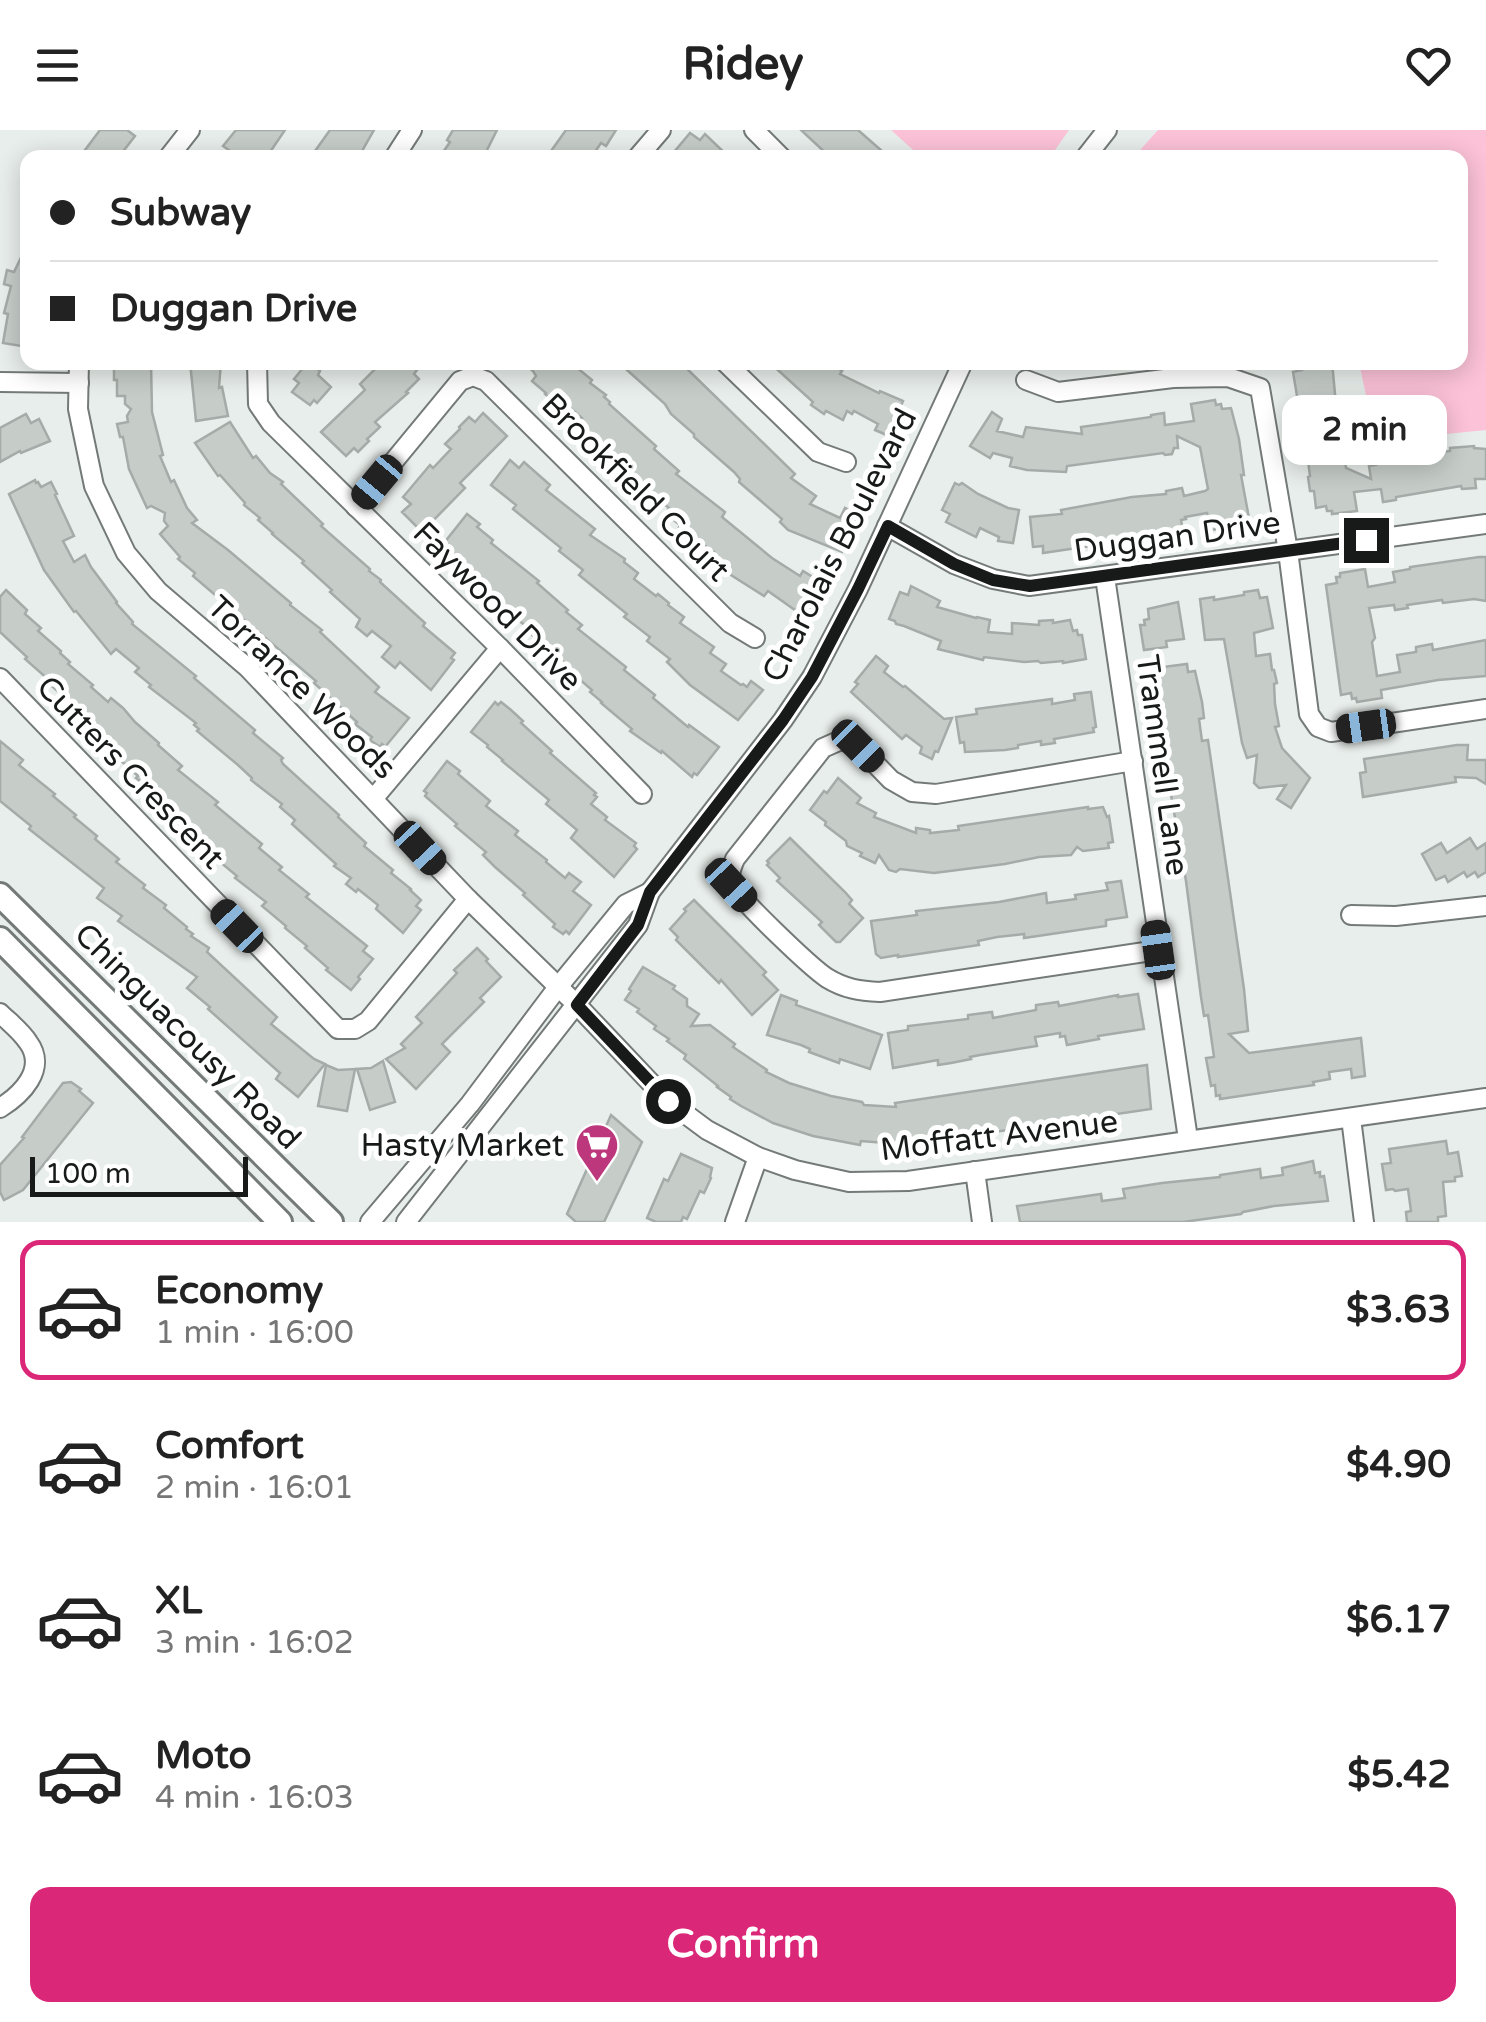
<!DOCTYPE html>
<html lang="en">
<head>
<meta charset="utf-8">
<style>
  body { margin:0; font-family:"Varela Round",sans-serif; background:#f6f6f6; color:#222; height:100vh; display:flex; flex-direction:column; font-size:38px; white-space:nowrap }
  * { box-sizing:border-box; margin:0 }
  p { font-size:32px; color:#767676 }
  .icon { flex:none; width:55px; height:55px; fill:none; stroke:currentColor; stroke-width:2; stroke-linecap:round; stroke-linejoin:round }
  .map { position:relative; height:1092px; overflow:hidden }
  .side { display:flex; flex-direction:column; background:#fff; flex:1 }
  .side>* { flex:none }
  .guide { position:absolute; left:20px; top:20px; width:1448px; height:220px; border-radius:20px; box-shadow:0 5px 25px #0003; display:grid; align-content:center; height:220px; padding:0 30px; background:#fff }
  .scale { position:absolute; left:30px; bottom:25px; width:218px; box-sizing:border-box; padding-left:10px; border:5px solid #171a19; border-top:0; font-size:28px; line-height:35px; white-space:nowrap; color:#171a19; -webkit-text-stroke:8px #fff; paint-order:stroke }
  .end { position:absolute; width:45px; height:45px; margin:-22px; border:12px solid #171a19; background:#fff; box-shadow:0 0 0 5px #fff }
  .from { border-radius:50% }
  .bubble { position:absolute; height:70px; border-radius:20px; background:#fff; box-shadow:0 5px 25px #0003; font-size:32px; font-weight:800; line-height:70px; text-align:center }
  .car { position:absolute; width:30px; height:60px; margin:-30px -15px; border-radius:12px; box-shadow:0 0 8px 2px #0007; background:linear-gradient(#222 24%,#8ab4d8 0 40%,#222 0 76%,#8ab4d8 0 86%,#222 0) }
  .guide b { display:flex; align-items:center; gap:35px; height:95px; font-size:38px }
  .guide b+b { border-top:2px solid #e0e0e0 }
  .guide i { width:25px; height:25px; background:#222 }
  ul { padding:18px 0 0; list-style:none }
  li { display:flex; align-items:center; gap:30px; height:140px; margin:0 20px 15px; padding:0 10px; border:5px solid transparent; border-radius:20px }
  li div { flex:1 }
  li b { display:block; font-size:38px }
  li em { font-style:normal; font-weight:800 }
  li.current { border-color:#db2777 }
  li>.icon { width:90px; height:90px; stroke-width:1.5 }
  .action { display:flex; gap:20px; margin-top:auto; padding:20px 30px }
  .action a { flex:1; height:115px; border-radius:20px; background:#db2777; color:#fff; font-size:40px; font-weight:800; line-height:115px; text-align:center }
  header { display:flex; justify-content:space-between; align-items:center; height:130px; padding:0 30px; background:#fff; font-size:45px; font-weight:800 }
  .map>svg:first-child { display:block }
  .green { fill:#fcc2d8 }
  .building { fill:#c6cdc9; stroke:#a5aba8; stroke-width:2.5 }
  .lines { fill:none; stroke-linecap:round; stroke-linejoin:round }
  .minor-casing { stroke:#747a77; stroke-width:22 }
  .major-casing { stroke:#747a77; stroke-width:28 }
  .minor { stroke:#fff; stroke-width:18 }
  .major { stroke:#fff; stroke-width:22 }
  .route { stroke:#171a19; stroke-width:12 }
  .labels { text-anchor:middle; stroke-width:10; stroke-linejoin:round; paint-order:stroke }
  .street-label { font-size:32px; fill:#171a19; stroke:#fff }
  .poi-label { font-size:32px; fill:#171a19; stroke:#fff; text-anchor:end }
</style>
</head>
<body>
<header><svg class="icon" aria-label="menu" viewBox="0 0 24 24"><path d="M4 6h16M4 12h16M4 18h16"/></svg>Ridey<svg class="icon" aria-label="heart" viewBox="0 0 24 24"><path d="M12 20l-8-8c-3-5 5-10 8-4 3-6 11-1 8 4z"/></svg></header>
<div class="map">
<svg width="1486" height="1092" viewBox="0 0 1486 1092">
  <rect width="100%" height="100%" fill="#e8eeeb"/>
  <!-- green -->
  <g class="green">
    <polygon points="891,0 1069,0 1050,27 922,28"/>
    <polygon points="1158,0 1486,0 1486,300 1376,311 1359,233 1460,232 1460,28 1134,27"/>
  </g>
  <!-- building -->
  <g class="building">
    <polygon points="100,0 127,0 135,6 118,28 79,28"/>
    <polygon points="236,0 285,0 266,28 240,28 223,16"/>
    <polygon points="330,0 374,0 358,28 310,28"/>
    <polygon points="453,0 497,0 483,28 439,28 450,12 447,10"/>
    <polygon points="566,0 616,0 606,16 601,13 591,28 546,28"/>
    <polygon points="801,0 858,0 890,28 831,28"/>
    <polygon points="690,3 700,10 705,4 730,28 669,28"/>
    <polygon points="28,113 28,217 3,213 8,184 4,183 11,156 4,154 7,140 14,142"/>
    <polygon points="118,232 151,232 152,282 163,325 160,326 171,352 174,350 187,378 197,390 192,393 228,420 291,473 290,475 322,500 320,502 379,557 375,562 409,588 385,617 382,614 380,617 370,610 372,607 355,594 357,592 314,553 316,551 193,446 195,443 178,429 180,427 160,404 168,396 164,391 165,383 151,376 147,378 129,339 123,307 120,307 117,294 128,292 127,286 131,279 125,274 125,266 117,266 117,250 114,250 114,236 118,236"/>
    <polygon points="190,232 221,232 219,258 222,257 228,286 196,291"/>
    <polygon points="308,232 320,241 318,245 331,257 317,273 314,270 310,275 292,262 299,253 294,249"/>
    <polygon points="382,232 423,232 414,244 419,249 406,262 408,263 375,292 380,297 367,309 369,311 358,322 354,318 346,326 321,302 365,260 360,254"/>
    <polygon points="522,232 570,232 592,250 590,253 606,265 604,267 610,272 609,274 656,316 654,319 679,341 676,344 725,382 722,387 772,428 800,446 803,441 824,454 806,488 768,461 764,466 723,440 710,427 714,422 679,397 680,395 665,383 669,378 648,361 646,362 620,339 624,334 590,309 592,307 576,294 582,288 561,270 558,275 545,264 546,263 532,251 536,246 533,241"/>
    <polygon points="618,232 680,232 795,344 791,348 816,366 810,374 840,388 845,378 859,385 842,422 788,400 780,392 782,389 739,352 740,349 734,342 694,307 694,304 671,284 665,274"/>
    <polygon points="769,232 830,232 842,241 840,244 879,263 880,261 903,271 889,306 875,300 878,294 854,281 852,284 847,281 843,290 826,281 824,284 811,275 813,272"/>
    <polygon points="1306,232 1332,232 1337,285 1341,286 1342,293 1320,316 1342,312 1346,338 1371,349 1369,336 1376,335 1375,332 1450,321 1450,318 1474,316 1474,318 1486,319 1486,349 1475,349 1476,358 1462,359 1461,356 1396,367 1396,370 1383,372 1381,359 1354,362 1357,381 1332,384 1332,381 1327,381 1326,376 1316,378 1314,361 1310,361 1308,347 1310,346 1305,308 1302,308 1300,294 1309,293 1306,271 1298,272 1293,242 1302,240 1302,235 1306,235"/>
    <polygon points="1215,270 1216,275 1221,274 1222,279 1231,278 1239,309 1244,345 1241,345 1249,388 1240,390 1239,398 1218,402 1218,399 1210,400 1207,383 1185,387 1186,389 1181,390 1183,400 1156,404 1156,407 1142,408 1141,405 1103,412 1104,414 1043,423 1043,416 1033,417 1030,387 1062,384 1061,380 1132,367 1166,364 1166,361 1182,358 1184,366 1205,361 1208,359 1200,317 1177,306 1178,318 1174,318 1172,324 1165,325 1163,323 1067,336 1066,342 1027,340 1010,336 1012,328 993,323 990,328 970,316 992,282 1002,289 997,301 1023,307 1026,297 1082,304 1081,297 1151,287 1151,285 1164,283 1165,295 1194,291 1191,274"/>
    <polygon points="483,283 507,306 460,353 465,358 422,402 402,382 411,374 403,367 430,335 433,338 451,319 445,314 460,299 459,297 469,287 475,292"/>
    <polygon points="26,284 31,293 39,289 50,311 21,323 20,321 0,332 0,298"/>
    <polygon points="230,292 253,328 256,326 270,343 283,352 281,354 323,394 321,396 370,439 369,441 381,450 380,452 425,493 423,496 455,523 451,528 454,530 431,560 400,532 395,538 382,527 391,516 372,501 367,506 356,497 360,489 330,462 332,460 302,433 304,431 272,404 273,403 258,390 260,388 244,375 245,373 220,345 218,346 195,313"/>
    <polygon points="510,330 519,338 524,332 550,355 546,360 595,399 590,405 625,429 624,432 638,443 634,449 656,466 658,464 669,473 668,475 684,487 680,493 714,517 710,523 726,534 721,541 741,555 743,554 747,557 751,551 763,560 738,590 690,555 667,532 670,529 647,511 650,507 624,487 627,484 579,445 583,440 559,421 561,418 513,379 516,375 491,355"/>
    <polygon points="35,350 36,353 38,352 41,357 51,352 57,364 55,365 74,406 63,411 74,432 85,425 91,437 117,472 116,473 133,492 132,494 196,546 194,548 255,600 253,603 283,628 281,630 283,634 339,685 338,687 366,713 364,716 393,740 391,743 411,759 410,760 421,770 416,776 421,780 403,803 376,779 378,775 358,759 356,762 346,754 351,748 334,736 336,734 292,694 295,690 280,677 282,674 251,650 252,648 238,635 197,601 199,599 194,595 196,593 149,557 151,555 135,542 139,538 116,519 111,524 76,481 74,482 44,440 9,364"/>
    <polygon points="955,353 959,355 962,353 978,364 1008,378 1019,380 1013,413 998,411 999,407 980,398 976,407 946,392 950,384 942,380"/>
    <polygon points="467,384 480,394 477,397 493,410 491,413 539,451 537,453 568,480 566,482 582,495 578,499 626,537 624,540 655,565 653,568 688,597 689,595 719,617 697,645 694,643 692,647 662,621 661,623 630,601 632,599 601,573 602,572 590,562 592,560 563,535 565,533 532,505 534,502 514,487 503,476 504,473 474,447 476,445 474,442 445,418 447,415 444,413"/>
    <polygon points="1479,427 1486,427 1486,471 1474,469 1443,473 1442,470 1407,475 1408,478 1395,480 1394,475 1369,478 1375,508 1372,512 1377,546 1400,542 1397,525 1416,522 1416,517 1432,514 1433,520 1486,510 1486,546 1438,550 1381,560 1382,568 1357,572 1356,568 1352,569 1351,563 1341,565 1326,455 1337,453 1336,447 1340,447 1340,443 1365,439 1368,457 1395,452 1393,442 1410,439 1410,437"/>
    <polygon points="911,456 940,471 937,477 976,488 977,487 990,490 988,502 1012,504 1012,493 1039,495 1039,491 1053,490 1053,493 1070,490 1073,501 1077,500 1078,505 1082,505 1086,529 1063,533 1063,531 1041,533 1038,531 1024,532 984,527 983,530 938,519 941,511 904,496 896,494 895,491 889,489 900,462 908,465"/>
    <polygon points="6,460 27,480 25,484 41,498 38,501 61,521 60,523 70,532 68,534 93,555 91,557 108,572 111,568 123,578 135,592 159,613 158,615 182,636 178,640 218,672 215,675 262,714 259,718 282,737 279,740 309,764 306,767 367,816 363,821 373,829 358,847 360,849 351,860 326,840 328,838 305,818 307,816 285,798 286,796 262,776 266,772 235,748 237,746 214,727 217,724 172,684 175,680 136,648 138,646 90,603 92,601 76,588 78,585 66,574 69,571 47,552 49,550 25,529 27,527 0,502 0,467"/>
    <polygon points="1258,460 1260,468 1267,467 1273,498 1254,503 1256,526 1270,524 1272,540 1274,540 1277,553 1274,554 1275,574 1279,596 1275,597 1282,618 1310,648 1291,678 1277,669 1286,655 1259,658 1254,653 1257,625 1247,628 1242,613 1224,509 1205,510 1200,469 1214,467 1214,470 1244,465 1244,462"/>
    <polygon points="1178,472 1184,509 1166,511 1167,517 1144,520 1140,495 1145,495 1144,490 1149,489 1148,479"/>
    <polygon points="876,526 888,536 884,542 903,557 905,556 944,589 952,588 938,622 935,621 932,629 920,623 922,617 906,605 902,609 851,562 858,554 855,552"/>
    <polygon points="1187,534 1188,542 1195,541 1202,572 1204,588 1199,589 1202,611 1208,610 1244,859 1248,901 1229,904 1249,923 1361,908 1365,946 1352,948 1351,939 1329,942 1330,949 1313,952 1314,955 1220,969 1220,965 1216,966 1215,955 1211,956 1206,928 1214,927 1208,885 1204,886 1201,867 1186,751 1170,659 1164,617 1168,616 1164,590 1162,591 1159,572 1157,572 1153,542 1164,541 1163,537"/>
    <polygon points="1091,562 1096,597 1093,598 1094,602 1054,609 1055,613 1041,615 1041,611 1018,615 1018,618 1005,620 965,622 964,612 960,613 956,587 977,584 976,579 1052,569 1052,574 1075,570 1074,564"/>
    <polygon points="495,572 498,575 501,572 511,580 523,591 521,593 552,621 550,623 596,663 594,665 597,667 591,674 607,687 605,690 636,713 634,716 637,719 614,747 571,708 577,700 546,674 549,670 502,631 503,630 487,617 488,615 471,602"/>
    <polygon points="0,611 23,630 19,635 55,664 53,666 76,685 74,687 97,706 95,709 119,729 116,732 145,755 143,758 166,775 164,778 187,797 186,799 193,804 191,806 209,818 207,822 277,887 271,894 314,929 325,934 298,967 276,949 280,943 208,879 210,877 187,858 197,847 118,791 122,786 97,768 104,758 29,699 31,696 0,671"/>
    <polygon points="1457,615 1468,615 1467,630 1486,630 1486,654 1476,648 1455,647 1456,652 1363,667 1360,643 1366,642 1364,629"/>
    <polygon points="447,631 460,641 458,644 490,671 486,676 518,701 515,705 547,730 546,732 565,748 569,743 581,752 573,761 591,775 569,804 566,801 563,804 553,797 555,794 523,765 525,763 495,737 483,725 486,722 455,696 457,694 425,666 427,663 424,661"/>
    <polygon points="838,648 861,668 857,673 876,683 874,687 916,703 916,698 930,700 930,703 959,700 958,696 1088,677 1088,679 1103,677 1107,687 1109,686 1113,712 1108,713 1109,718 1083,721 1077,717 1071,725 1039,727 1005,734 934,743 900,739 896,742 889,740 879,725 875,733 860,726 862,723 847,716 846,711 825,695 826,692 810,680 824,661 827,663"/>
    <polygon points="790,708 845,762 852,770 849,774 863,788 840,812 836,812 819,795 822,792 777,751 780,748 767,735 769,733 767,731"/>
    <polygon points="1470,708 1477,719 1486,713 1486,742 1478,747 1475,742 1467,747 1464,742 1448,752 1445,746 1436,750 1422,724 1441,713 1447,723"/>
    <polygon points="1121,751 1127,787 1106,790 1106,796 1024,808 1024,804 997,807 978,811 979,815 898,827 898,825 881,828 876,824 871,791 917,785 916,781 999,772 1046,763 1047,773 1076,769 1075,765 1108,760 1106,753"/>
    <polygon points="694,770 766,842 763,845 778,860 752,885 721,850 719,853 676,810 678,807 670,799 686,781 684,779"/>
    <polygon points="477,818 488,829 486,831 501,847 480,868 484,872 442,914 450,922 416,959 386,929 405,918 401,914 422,893 416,887 457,843 454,840"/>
    <polygon points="643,837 675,856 673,859 687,869 687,876 699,884 691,896 710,895 735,914 733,917 767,940 766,942 789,953 831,966 862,972 864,975 896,977 895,973 1147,935 1151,979 919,1013 898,1014 861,1011 860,1015 813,1006 773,993 741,976 730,969 731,967 717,957 718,956 684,929 686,925 667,911 669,909 654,899 656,896 637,882 639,879 625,870 631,861 629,859"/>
    <polygon points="1138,864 1144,899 1098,906 1099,909 1067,915 1065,906 1060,907 1060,903 1035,907 1037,916 980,925 970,927 971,929 951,933 938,935 938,930 893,938 888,903 908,900 908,896 968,889 968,885 992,882 993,888 1036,880 1036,875 1058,872 1059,876 1118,865 1118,867"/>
    <polygon points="781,865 797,871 796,875 882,905 870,939 840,929 839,933 809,922 810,919 801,915 767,905"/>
    <polygon points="383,931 395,972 370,980 357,939 371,938"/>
    <polygon points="326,935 338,940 355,939 347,981 318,976"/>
    <polygon points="71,952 81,959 79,961 93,973 23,1060 4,1070 0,1062 0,1035 24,1008 22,1007 63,953"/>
    <polygon points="611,985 642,1012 604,1092 576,1092 567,1084"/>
    <polygon points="1446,1011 1448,1024 1458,1022 1462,1046 1455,1047 1455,1051 1443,1052 1446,1086 1438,1087 1438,1092 1407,1092 1406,1082 1411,1081 1408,1059 1395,1061 1393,1059 1386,1060 1382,1034 1391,1033 1389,1019"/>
    <polygon points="681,1024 712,1038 710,1047 711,1048 704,1063 700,1061 687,1089 683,1087 681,1092 656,1092 647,1088 664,1049 668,1051"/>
    <polygon points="1313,1031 1315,1043 1320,1042 1320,1047 1324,1046 1328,1071 1274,1076 1243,1082 1241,1084 1183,1092 1020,1092 1017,1076 1101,1064 1102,1071 1125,1068 1123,1059 1162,1053 1220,1047 1220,1045 1260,1039 1261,1048 1283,1045 1282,1038"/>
  </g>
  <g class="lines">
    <!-- minor casing -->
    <g class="minor-casing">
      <g id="minor">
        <polyline points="754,0 782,28"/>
        <polyline points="168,28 190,0"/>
        <polyline points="394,28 412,0"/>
        <polyline points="637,28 661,0"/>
        <polyline points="1085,28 1107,0"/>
        <polyline points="79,232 78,279 94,356 126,423 158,461 248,538 468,769 577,875 668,971 707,1000 758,1027 795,1040 849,1052 908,1051 1486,968"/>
        <polyline points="257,232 258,274 271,293 500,518 642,664"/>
        <polyline points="725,232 818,322 846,332"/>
        <polyline points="1026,250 1058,262 1173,248 1228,247 1260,258 1288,421 1309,584 1318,597 1331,602 1486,579"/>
        <polyline points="0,252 79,253"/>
        <polyline points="356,377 460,251 473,246 486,251 730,493 755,508"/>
        <polyline points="887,396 954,434 993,449 1029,456 1486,394"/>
        <polyline points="1105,447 1188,1009"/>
        <polyline points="0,548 338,899 355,899 368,891 468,769"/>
        <path d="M1133,631l-197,33 -24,-2 -21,-12 -33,-34 -17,-6 -18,8 -88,111c-3,8 -7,15 -4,23 5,15 81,86 96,96 18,11 33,13 53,14l278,-42"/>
        <polyline points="374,668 500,518"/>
        <polyline points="1351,785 1396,786 1486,776"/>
        <path d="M0,883c9,9 21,18 28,29 20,27 -7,53 -28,66"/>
        <polyline points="1351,988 1364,1092"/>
        <polyline points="975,1041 982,1092"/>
        <polyline points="370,1092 470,974 558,857 626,774 650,762"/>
        <polyline points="406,1092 638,795 650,762 783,590 812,547 858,459 963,232"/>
        <polyline points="735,1092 758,1027"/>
      </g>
    </g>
    <!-- major casing -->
    <g class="major-casing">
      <g id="major">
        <polyline points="0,765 331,1092"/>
        <polyline points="0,809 280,1092"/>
      </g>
    </g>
    <!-- minor -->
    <use href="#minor" class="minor"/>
    <!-- major -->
    <use href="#major" class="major"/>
  </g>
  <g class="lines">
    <!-- route -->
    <polyline class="route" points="668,971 577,875 638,795 650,762 783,590 812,547 858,459 888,396 954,434 993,450 1030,456 1366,410"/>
  </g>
  <!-- icons -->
  <defs>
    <g id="supermarket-pin" transform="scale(2.25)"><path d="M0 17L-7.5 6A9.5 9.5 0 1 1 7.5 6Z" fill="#bc377b" stroke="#fff"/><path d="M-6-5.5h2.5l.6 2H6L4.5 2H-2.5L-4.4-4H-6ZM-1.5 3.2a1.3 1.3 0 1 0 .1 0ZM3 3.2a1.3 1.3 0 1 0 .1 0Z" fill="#fff"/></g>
  </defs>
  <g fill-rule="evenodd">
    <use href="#supermarket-pin" x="597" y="1015"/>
  </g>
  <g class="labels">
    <!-- street labels -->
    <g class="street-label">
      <text transform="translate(636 357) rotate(45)" y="11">Brookfield Court</text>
      <text transform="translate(1177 406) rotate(-8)" y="11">Duggan Drive</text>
      <text transform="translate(839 415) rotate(-63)" y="11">Charolais Boulevard</text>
      <text transform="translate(498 476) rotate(45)" y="11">Faywood Drive</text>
      <text transform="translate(302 557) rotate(44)" y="11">Torrance Woods</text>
      <text transform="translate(1163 635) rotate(82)" y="11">Trammell Lane</text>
      <text transform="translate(131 642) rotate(46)" y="11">Cutters Crescent</text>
      <text transform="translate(188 906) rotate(45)" y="11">Chinguacousy Road</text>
      <text transform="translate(999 1005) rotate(-7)" y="11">Moffatt Avenue</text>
    </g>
    <!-- poi labels -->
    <g class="poi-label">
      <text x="564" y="1026">Hasty Market</text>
    </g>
  </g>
</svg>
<div class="scale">100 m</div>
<i class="end from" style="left:668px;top:971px"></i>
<i class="end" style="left:1366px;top:410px"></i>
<div class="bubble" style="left:1282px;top:265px;width:165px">2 min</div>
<i class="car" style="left:377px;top:352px;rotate:220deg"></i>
<i class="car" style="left:1366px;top:596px;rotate:262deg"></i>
<i class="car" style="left:858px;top:616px;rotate:135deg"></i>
<i class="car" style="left:420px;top:718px;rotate:137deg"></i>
<i class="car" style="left:731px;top:755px;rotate:137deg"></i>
<i class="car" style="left:237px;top:796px;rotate:316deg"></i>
<i class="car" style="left:1158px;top:820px;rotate:352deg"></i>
<div class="guide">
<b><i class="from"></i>Subway</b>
<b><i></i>Duggan Drive</b>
</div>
</div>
<section class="side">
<ul>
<li class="current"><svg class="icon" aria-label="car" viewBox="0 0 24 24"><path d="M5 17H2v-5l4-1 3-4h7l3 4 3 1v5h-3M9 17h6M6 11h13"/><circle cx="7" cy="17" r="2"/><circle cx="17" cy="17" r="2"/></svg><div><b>Economy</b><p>1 min · 16:00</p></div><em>$3.63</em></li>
<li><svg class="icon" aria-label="car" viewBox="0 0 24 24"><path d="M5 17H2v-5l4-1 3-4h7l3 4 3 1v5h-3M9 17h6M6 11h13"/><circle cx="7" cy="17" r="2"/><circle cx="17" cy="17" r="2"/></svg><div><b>Comfort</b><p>2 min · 16:01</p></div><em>$4.90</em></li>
<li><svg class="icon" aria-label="car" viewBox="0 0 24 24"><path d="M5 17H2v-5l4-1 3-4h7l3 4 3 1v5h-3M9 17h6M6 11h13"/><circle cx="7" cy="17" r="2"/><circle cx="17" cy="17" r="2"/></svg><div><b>XL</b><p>3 min · 16:02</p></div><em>$6.17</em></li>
<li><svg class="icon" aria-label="car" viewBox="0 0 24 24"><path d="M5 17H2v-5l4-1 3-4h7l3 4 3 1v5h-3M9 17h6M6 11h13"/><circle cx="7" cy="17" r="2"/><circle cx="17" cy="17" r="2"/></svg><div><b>Moto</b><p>4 min · 16:03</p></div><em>$5.42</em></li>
</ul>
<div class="action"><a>Confirm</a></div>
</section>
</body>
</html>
